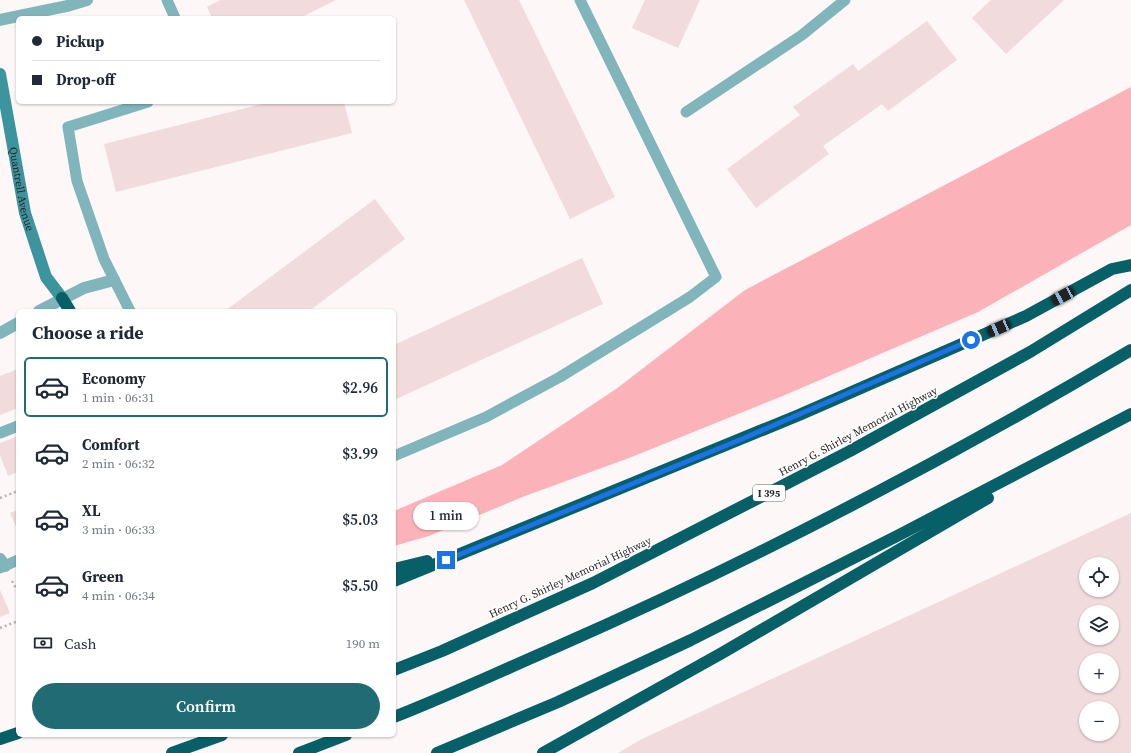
<!DOCTYPE html>
<html lang="en">
<head>
<meta charset="utf-8">
<style>
  body { margin:0; font-family:"Source Serif 4",serif; background:#f6f6f7; color:#1f2937; height:100vh; display:flex; flex-direction:column; font-size:15px; white-space:nowrap }
  * { box-sizing:border-box; margin:0 }
  p { font-size:13px; color:#747a83 }
  .icon { flex:none; width:22px; height:22px; fill:none; stroke:currentColor; stroke-width:2; stroke-linecap:round; stroke-linejoin:round }
  .map { position:relative; flex:1; overflow:hidden }
  .panel { position:absolute; left:16px; top:309px; width:380px; height:428px; display:flex; flex-direction:column; background:#fff; border-radius:6px; box-shadow:0 1px 3px #0004 }
  .panel>* { flex:none }
  .hud { position:absolute; left:16px; top:16px; width:380px; height:88px; border-radius:6px; box-shadow:0 1px 3px #0004; display:grid; align-content:center; height:88px; padding:0 16px; background:#fff }
  .buttons { position:absolute; left:1079px; top:557px; display:grid; gap:8px }
  .buttons a { display:grid; place-items:center; width:40px; height:40px; border-radius:50%; background:#fff; box-shadow:0 1px 3px #0004; font-size:20px }
  .end { position:absolute; width:18px; height:18px; margin:-9px; border:5px solid #1a73e8; background:#fff; box-shadow:0 0 0 2px #fff }
  .from { border-radius:50% }
  .bubble { position:absolute; height:28px; border-radius:14px; background:#fff; box-shadow:0 1px 3px #0004; font-size:13px; font-weight:600; line-height:28px; text-align:center }
  .car { position:absolute; width:12px; height:24px; margin:-12px -6px; border-radius:5px; box-shadow:0 0 3px 1px #0007; background:linear-gradient(#222 24%,#8ab4d8 0 40%,#222 0 76%,#8ab4d8 0 86%,#222 0) }
  .hud b { display:flex; align-items:center; gap:14px; height:38px; font-size:15px }
  .hud b+b { border-top:1px solid #e0e1e3 }
  .hud i { width:10px; height:10px; background:#1f2937 }
  ul { padding:0; list-style:none }
  li { display:flex; align-items:center; gap:12px; height:60px; margin:0 8px 6px; padding:0 8px; border:2px solid transparent; border-radius:6px }
  li div { flex:1 }
  li b { display:block; font-size:15px }
  li em { font-style:normal; font-weight:600 }
  li.on { border-color:#206b74 }
  li>.icon { width:36px; height:36px; stroke-width:1.5 }
  h2 { padding:0 16px; font-size:18px; line-height:48px }
  .pay { display:flex; align-items:center; gap:10px; height:44px; padding:0 16px; font-size:15px }
  .pay p { margin-inline-start:auto }
  .primary-button { display:flex; gap:8px; margin-top:auto; padding:8px 16px }
  .primary-button a { flex:1; height:46px; border-radius:24px; background:#206b74; color:#fff; font-size:16px; font-weight:600; line-height:46px; text-align:center }
  .map>svg:first-child { display:block }
  .green { fill:#fbb3b9 }
  .building { fill:#f1dbdc; fill-rule:evenodd }
  .lines { fill:none; stroke-linecap:round; stroke-linejoin:round }
  .path { stroke:#bab2b3; stroke-width:2.5; stroke-dasharray:2 3; stroke-linecap:butt }
  .lane { stroke:#81b5bc; stroke-width:11 }
  .street { stroke:#81b5bc; stroke-width:12 }
  .secondary { stroke:#3c949e; stroke-width:12 }
  .highway { stroke:#075f68; stroke-width:12 }
  .route { stroke:#1a73e8; stroke-width:5 }
  .labels { text-anchor:middle; stroke-width:3; stroke-linejoin:round; paint-order:stroke }
  .shield { fill:#fff; stroke:#6d6666; stroke-width:1 }
  .shield-label { font-size:10px; font-weight:bold; fill:#2f2425 }
  .street-label { font-size:11px; fill:#2f2425; stroke:#fff }
</style>
</head>
<body>
<div class="map">
<svg width="1131" height="753" viewBox="0 0 1131 753">
  <rect width="100%" height="100%" fill="#fdf7f8"/>
  <!-- green -->
  <polygon class="green" points="1131,87 1131,225 978,312 785,395 629,458 525,496 429,536 394,546 394,511 502,465 616,389 745,290"/>
  <!-- building -->
  <g class="building">
    <polygon points="220,0 336,0 300,18 212,18 207,7"/>
    <polygon points="464,0 519,0 615,197 570,219"/>
    <polygon points="645,0 700,0 678,48 632,28"/>
    <polygon points="991,0 1064,0 1006,54 972,18"/>
    <polygon points="927,21 957,60 888,111 882,104 823,146 829,154 756,208 727,169 800,115 793,107 853,64 858,71"/>
    <polygon points="270,102 344,102 352,133 116,192 104,144"/>
    <polygon points="375,199 405,239 309,311 225,311"/>
    <polygon points="582,258 603,304 394,400 394,345"/>
    <polygon points="18,369 18,408 0,415 0,376"/>
    <polygon points="18,436 18,472 8,476 0,455 0,443"/>
    <polygon points="18,510 18,531 10,513"/>
    <path d="M1131,513v240h-513l24,-14zM1086,564h26v26h-26zM1086,612h26v26h-26zM1086,660h26v26h-26zM1086,708h26v26h-26z"/>
    <polygon points="0,590 10,613 0,617"/>
  </g>
  <g class="lines">
    <!-- path -->
    <g class="path">
      <polyline points="0,498 18,491"/>
      <polyline points="12,581 18,592"/>
      <polyline points="0,628 18,621"/>
    </g>
    <!-- lane -->
    <g class="lane">
      <polyline points="167,0 175,18"/>
      <polyline points="686,112 802,35 845,0"/>
      <polyline points="130,311 104,259 77,181 68,127 148,102"/>
      <polyline points="0,433 18,426"/>
      <polyline points="394,456 486,417 560,377 690,297 716,277 580,0"/>
      <polyline points="0,568 18,560"/>
    </g>
    <!-- street -->
    <g class="street">
      <polyline points="0,20 67,6 87,0"/>
      <polyline points="39,311 84,288 114,280"/>
      <polyline points="0,333 18,323"/>
      <polyline points="0,559 5,566"/>
    </g>
    <!-- secondary -->
    <path class="secondary" id="s1" d="M0,74l25,139 21,64 16,21"/>
    <!-- highway -->
    <g class="highway">
      <polyline points="62,298 70,311"/>
      <polyline points="394,569 427,561"/>
      <polyline points="394,581 799,415 1026,316 1112,269 1131,265"/>
      <polyline points="394,670 442,651 593,583 850,451 1030,352 1131,290"/>
      <path d="M394,717c54,-21 107,-46 160,-69 198,-87 390,-187 577,-298"/>
      <polyline points="0,739 18,733"/>
      <polyline points="172,753 222,735"/>
      <polyline points="299,753 346,735"/>
      <polyline points="437,753 558,702 691,640 901,534 1131,414"/>
      <polyline points="543,753 722,653 988,498"/>
    </g>
  </g>
  <g class="lines">
    <!-- route -->
    <polyline class="route" points="446,560 742,439 971,340"/>
  </g>
  <g class="labels">
    <!-- shield labels -->
    <rect class="shield" x="753" y="485" width="32" height="16" rx="3"/>
    <g class="shield-label">
      <text x="769" y="497">I 395</text>
    </g>
    <!-- street labels -->
    <g class="street-label">
      <text dy="4" stroke="none"><textPath href="#s1" startOffset="117">Quantrell Avenue</textPath></text>
      <text transform="translate(858 431) rotate(-28)" y="4">Henry G. Shirley Memorial Highway</text>
      <text transform="translate(570 577) rotate(-25)" y="4">Henry G. Shirley Memorial Highway</text>
    </g>
  </g>
</svg>
<div class="buttons">
<a><svg class="icon" aria-label="locate" viewBox="0 0 24 24"><circle cx="12" cy="12" r="6"/><path d="M12 2v4M12 18v4M2 12h4M18 12h4"/></svg></a>
<a><svg class="icon" aria-label="layers" viewBox="0 0 24 24"><path d="M12 4l9 5-9 5-9-5zM3 14l9 5 9-5"/></svg></a>
<a>+</a>
<a>−</a>
</div>
<i class="end from" style="left:971px;top:340px"></i>
<i class="end" style="left:446px;top:560px"></i>
<div class="bubble" style="left:413px;top:502px;width:66px">1 min</div>
<i class="car" style="left:1063px;top:296px;rotate:242deg"></i>
<i class="car" style="left:999px;top:328px;rotate:247deg"></i>
<div class="hud">
<b><i class="from"></i>Pickup</b>
<b><i></i>Drop-off</b>
</div>
<section class="panel">
<h2>Choose a ride</h2>
<ul>
<li class="on"><svg class="icon" aria-label="car" viewBox="0 0 24 24"><path d="M5 17H2v-5l4-1 3-4h7l3 4 3 1v5h-3M9 17h6M6 11h13"/><circle cx="7" cy="17" r="2"/><circle cx="17" cy="17" r="2"/></svg><div><b>Economy</b><p>1 min · 06:31</p></div><em>$2.96</em></li>
<li><svg class="icon" aria-label="car" viewBox="0 0 24 24"><path d="M5 17H2v-5l4-1 3-4h7l3 4 3 1v5h-3M9 17h6M6 11h13"/><circle cx="7" cy="17" r="2"/><circle cx="17" cy="17" r="2"/></svg><div><b>Comfort</b><p>2 min · 06:32</p></div><em>$3.99</em></li>
<li><svg class="icon" aria-label="car" viewBox="0 0 24 24"><path d="M5 17H2v-5l4-1 3-4h7l3 4 3 1v5h-3M9 17h6M6 11h13"/><circle cx="7" cy="17" r="2"/><circle cx="17" cy="17" r="2"/></svg><div><b>XL</b><p>3 min · 06:33</p></div><em>$5.03</em></li>
<li><svg class="icon" aria-label="car" viewBox="0 0 24 24"><path d="M5 17H2v-5l4-1 3-4h7l3 4 3 1v5h-3M9 17h6M6 11h13"/><circle cx="7" cy="17" r="2"/><circle cx="17" cy="17" r="2"/></svg><div><b>Green</b><p>4 min · 06:34</p></div><em>$5.50</em></li>
</ul>
<div class="pay"><svg class="icon" aria-label="cash" viewBox="0 0 24 24"><path d="M3 7h18v10H3z"/><circle cx="12" cy="12" r="2"/></svg>Cash<p>190 m</p></div>
<div class="primary-button"><a>Confirm</a></div>
</section>
</div>
</body>
</html>
